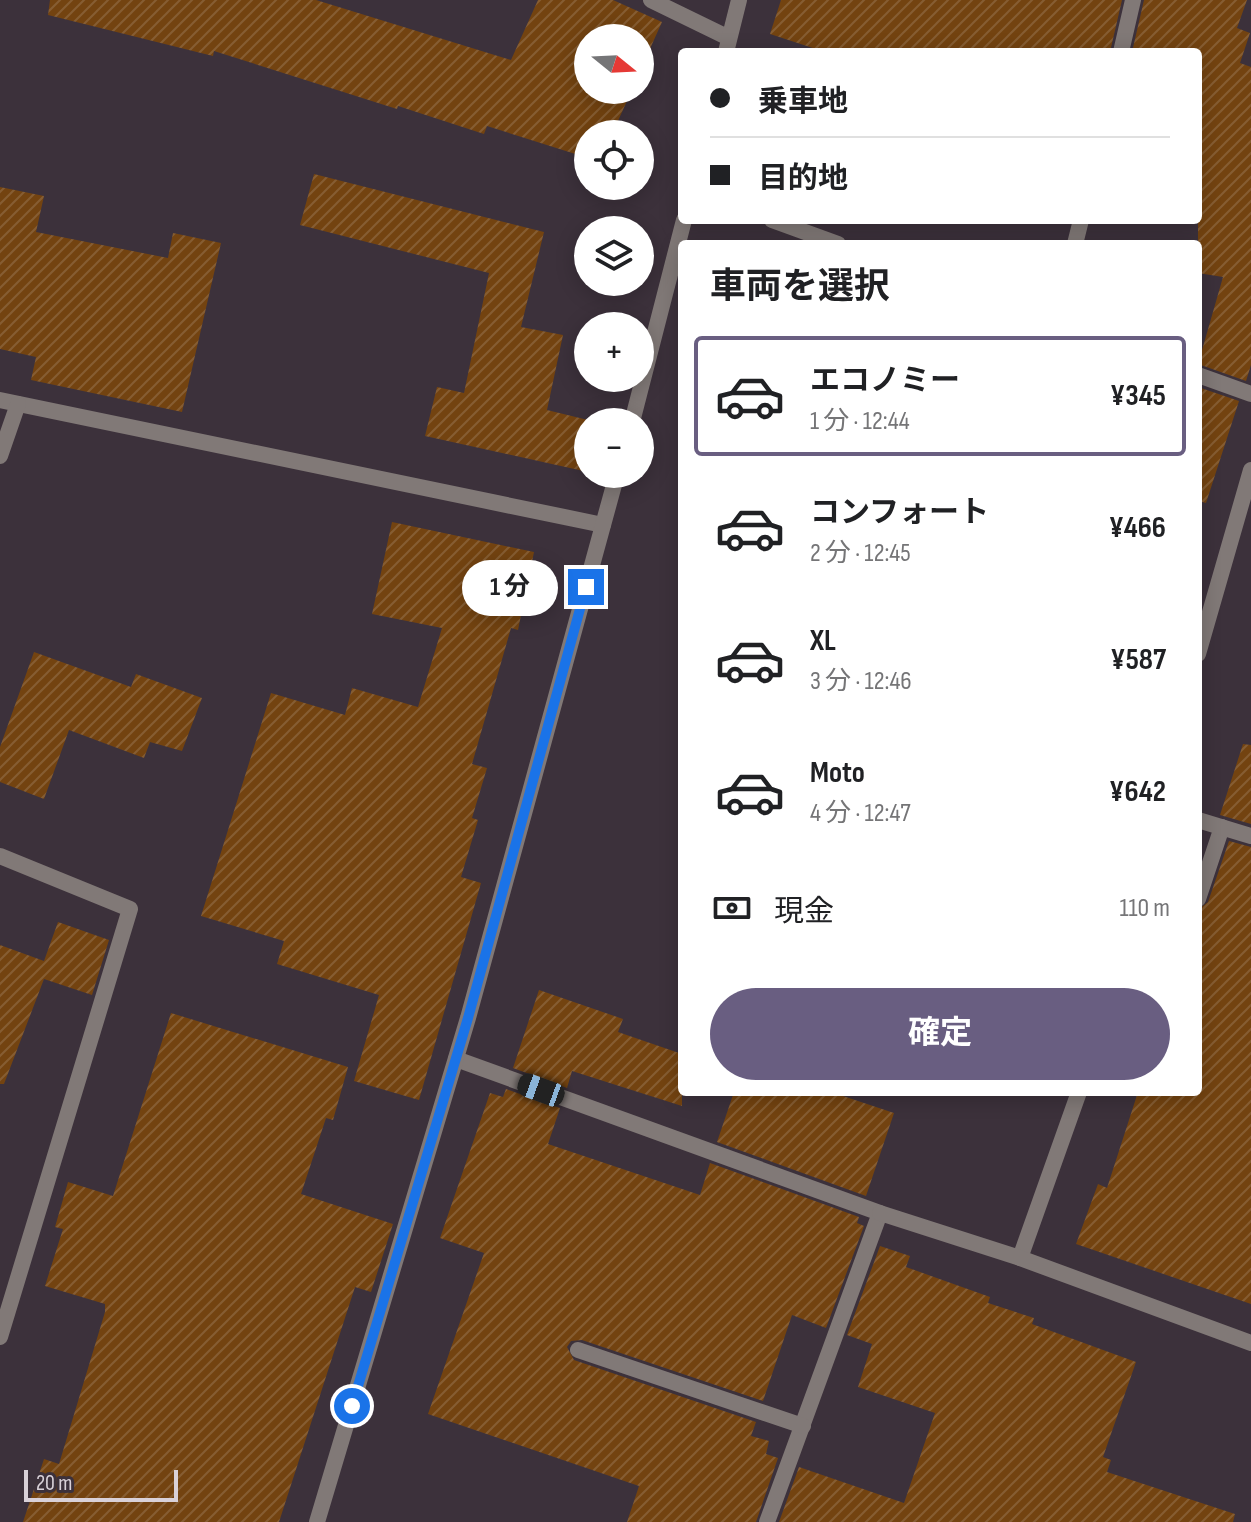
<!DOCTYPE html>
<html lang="ja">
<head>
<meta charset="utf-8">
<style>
  body { margin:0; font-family:"Sofia Sans Condensed","Noto Sans JP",sans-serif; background:#f2f2f2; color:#202124; height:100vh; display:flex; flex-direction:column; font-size:30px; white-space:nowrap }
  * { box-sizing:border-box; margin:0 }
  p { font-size:26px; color:#757577 }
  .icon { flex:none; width:44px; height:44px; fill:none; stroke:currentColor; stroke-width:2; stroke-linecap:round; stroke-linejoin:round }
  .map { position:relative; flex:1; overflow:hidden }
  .sheet { position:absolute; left:678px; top:240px; width:524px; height:856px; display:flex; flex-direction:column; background:#fff; border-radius:8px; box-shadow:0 4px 20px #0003 }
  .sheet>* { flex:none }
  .guide { position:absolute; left:678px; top:48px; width:524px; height:176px; border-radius:8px; box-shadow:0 4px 20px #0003; display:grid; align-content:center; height:176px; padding:0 32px; background:#fff }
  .needle { width:52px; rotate:108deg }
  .fabs { position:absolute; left:574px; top:24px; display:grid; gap:16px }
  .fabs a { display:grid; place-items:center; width:80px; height:80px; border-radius:50%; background:#fff; box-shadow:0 4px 20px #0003; font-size:40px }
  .scale { position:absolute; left:24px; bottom:20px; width:154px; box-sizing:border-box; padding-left:8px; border:4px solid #d9d1d8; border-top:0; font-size:22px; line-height:28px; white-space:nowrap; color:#d9d1d8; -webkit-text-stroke:6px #3c313b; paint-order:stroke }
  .end { position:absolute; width:36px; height:36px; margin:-18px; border:10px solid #1a73e8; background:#fff; box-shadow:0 0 0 4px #fff }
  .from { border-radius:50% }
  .bubble { position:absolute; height:56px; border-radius:28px; background:#fff; box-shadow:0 4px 20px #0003; font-size:26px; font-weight:700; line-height:56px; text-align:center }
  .car { position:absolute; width:24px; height:48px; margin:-24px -12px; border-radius:10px; box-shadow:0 0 6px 2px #0007; background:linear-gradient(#222 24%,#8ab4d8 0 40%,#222 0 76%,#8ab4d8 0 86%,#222 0) }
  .guide b { display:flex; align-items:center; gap:28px; height:76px; font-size:30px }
  .guide b+b { border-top:2px solid #e0e0e0 }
  .guide i { width:20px; height:20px; background:#202124 }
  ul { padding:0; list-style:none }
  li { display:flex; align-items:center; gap:24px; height:120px; margin:0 16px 12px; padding:0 16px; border:4px solid transparent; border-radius:8px }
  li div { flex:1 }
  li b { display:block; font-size:30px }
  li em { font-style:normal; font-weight:700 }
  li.current { border-color:#695e81 }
  li>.icon { width:72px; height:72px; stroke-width:1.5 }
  h2 { padding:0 32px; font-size:36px; line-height:96px }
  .pay { display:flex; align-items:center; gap:20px; height:88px; padding:0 32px; font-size:30px }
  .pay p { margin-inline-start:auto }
  .action { display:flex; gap:16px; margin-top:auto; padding:16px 32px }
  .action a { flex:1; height:92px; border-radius:48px; background:#695e81; color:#fff; font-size:32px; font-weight:700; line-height:92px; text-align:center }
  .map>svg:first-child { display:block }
  .building { fill:url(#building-hatch) }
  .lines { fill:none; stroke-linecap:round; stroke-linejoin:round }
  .service { stroke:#817977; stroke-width:16 }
  .minor { stroke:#817977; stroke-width:16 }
  .route { stroke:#1a73e8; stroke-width:10 }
</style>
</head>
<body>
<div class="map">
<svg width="1251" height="1522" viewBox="0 0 1251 1522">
  <defs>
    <pattern id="building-hatch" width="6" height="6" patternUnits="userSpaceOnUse" patternTransform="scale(2)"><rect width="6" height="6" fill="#734310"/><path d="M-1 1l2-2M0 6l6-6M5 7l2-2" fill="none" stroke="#865d32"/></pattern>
  </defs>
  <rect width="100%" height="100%" fill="#3c313b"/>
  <!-- building -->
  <g class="building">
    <polygon points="50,0 316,0 511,60 538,0 613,0 662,22 640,71 640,38 588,38 588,90 632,90 612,134 588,134 588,158 487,126 484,134 398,106 397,109 214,51 213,56 48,15"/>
    <polygon points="781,0 1122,0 1110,52 825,52 770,34"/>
    <polygon points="1144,0 1247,0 1237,28 1250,33 1240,63 1251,67 1251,365 1246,381 1198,364 1223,277 1198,273 1198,52 1132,52"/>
    <polygon points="314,174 544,232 521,327 563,335 547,410 588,420 588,472 425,436 437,387 464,393 489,273 300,225"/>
    <polygon points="0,187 44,196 36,232 168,258 173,233 221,243 182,412 31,380 36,357 0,349"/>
    <polygon points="1198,387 1239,401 1206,503 1198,501"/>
    <polygon points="392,522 534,552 518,630 511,628 472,764 487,768 472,818 478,820 461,877 481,883 419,1100 354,1081 379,995 277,964 284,941 201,916 271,693 345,715 352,688 418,707 442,628 372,614"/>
    <polygon points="34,652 131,687 136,674 202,698 182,751 150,742 144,758 69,730 44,799 0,782 0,747"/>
    <polygon points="1243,744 1251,745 1251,824 1220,815"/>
    <polygon points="1229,841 1251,847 1251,1304 1076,1244 1098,1184 1107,1188 1138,1092 1198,1092 1198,910 1208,902"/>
    <polygon points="58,922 109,940 92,995 44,979 4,1084 0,1084 0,945 44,961"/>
    <polygon points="539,990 623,1019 618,1032 682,1054 682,1106 572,1071 567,1088 513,1068"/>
    <polygon points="171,1013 348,1067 333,1120 326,1118 301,1194 393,1224 371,1292 355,1287 279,1522 23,1522 44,1459 59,1464 105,1312 105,1304 45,1286 63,1229 55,1227 68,1182 113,1196"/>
    <polygon points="506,1089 560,1108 548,1144 700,1195 710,1163 859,1217 857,1223 864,1226 826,1328 792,1315 763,1401 582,1340 571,1341 567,1347 574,1360 756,1422 751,1436 769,1441 766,1454 778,1458 756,1522 627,1522 639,1486 428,1414 484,1253 440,1238 490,1093 503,1097"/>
    <polygon points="734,1092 831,1092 894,1113 866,1196 717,1142"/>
    <polygon points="880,1246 910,1256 906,1267 990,1297 988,1303 1034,1318 1032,1324 1136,1362 1103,1457 1111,1460 1107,1472 1235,1514 1233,1522 779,1522 799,1467 904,1503 935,1413 858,1387 872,1344 847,1335"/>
  </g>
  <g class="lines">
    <!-- service -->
    <g class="service">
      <polyline points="651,0 729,38"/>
      <polyline points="1198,899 1222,827"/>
      <polyline points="456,1059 880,1213 767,1522"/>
      <polyline points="1020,1258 1079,1092"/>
      <polyline points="578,1350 803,1426"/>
    </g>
    <!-- minor -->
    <g class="minor">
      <polyline points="726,52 739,0"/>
      <polyline points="1121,52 1133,0"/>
      <polyline points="772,220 838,244"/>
      <polyline points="1075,244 1081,220"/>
      <polyline points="1198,375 1251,394"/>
      <polyline points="0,400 603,525"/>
      <polyline points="632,422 684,220"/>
      <polyline points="0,456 18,404"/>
      <polyline points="1198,654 1251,470"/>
      <polyline points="1198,820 1251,836"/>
      <polyline points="0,856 130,909 0,1337"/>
      <polyline points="880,1213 1020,1258 1251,1343"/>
      <polyline points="317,1522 468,1018 617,474"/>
    </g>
  </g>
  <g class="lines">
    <!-- route -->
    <polyline class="route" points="352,1406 468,1018 586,587"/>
  </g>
</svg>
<div class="fabs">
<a><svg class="needle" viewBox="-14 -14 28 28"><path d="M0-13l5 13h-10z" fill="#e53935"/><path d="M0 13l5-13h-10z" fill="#757577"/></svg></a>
<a><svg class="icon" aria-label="locate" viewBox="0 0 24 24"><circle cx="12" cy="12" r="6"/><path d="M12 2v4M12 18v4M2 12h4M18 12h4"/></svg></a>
<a><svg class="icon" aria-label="layers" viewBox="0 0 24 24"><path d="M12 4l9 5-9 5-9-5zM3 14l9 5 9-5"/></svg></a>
<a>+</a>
<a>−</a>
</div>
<div class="scale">20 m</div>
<i class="end from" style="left:352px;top:1406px"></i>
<i class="end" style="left:586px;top:587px"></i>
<div class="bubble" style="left:462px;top:560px;width:96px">1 分</div>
<i class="car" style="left:541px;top:1090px;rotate:290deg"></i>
<div class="guide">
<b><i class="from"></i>乗車地</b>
<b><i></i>目的地</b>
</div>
<section class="sheet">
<h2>車両を選択</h2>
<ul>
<li class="current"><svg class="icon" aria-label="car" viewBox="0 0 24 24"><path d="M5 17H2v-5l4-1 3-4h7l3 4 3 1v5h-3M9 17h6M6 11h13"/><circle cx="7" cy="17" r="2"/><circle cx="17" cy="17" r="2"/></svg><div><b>エコノミー</b><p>1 分 · 12:44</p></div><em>¥345</em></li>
<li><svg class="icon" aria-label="car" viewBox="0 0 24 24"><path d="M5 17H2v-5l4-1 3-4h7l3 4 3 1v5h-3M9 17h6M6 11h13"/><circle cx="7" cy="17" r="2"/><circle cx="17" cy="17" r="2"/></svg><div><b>コンフォート</b><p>2 分 · 12:45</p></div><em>¥466</em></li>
<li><svg class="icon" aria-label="car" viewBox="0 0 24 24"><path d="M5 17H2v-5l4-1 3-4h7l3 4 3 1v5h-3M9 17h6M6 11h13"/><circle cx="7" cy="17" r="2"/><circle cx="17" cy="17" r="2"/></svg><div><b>XL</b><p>3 分 · 12:46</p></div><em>¥587</em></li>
<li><svg class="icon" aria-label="car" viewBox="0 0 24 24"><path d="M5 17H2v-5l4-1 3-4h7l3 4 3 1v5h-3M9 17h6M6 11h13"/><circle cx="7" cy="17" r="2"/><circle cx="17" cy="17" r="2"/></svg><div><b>Moto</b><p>4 分 · 12:47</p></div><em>¥642</em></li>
</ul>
<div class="pay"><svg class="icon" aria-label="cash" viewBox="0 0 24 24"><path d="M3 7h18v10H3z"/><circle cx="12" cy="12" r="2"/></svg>現金<p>110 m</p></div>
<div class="action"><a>確定</a></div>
</section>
</div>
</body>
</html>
